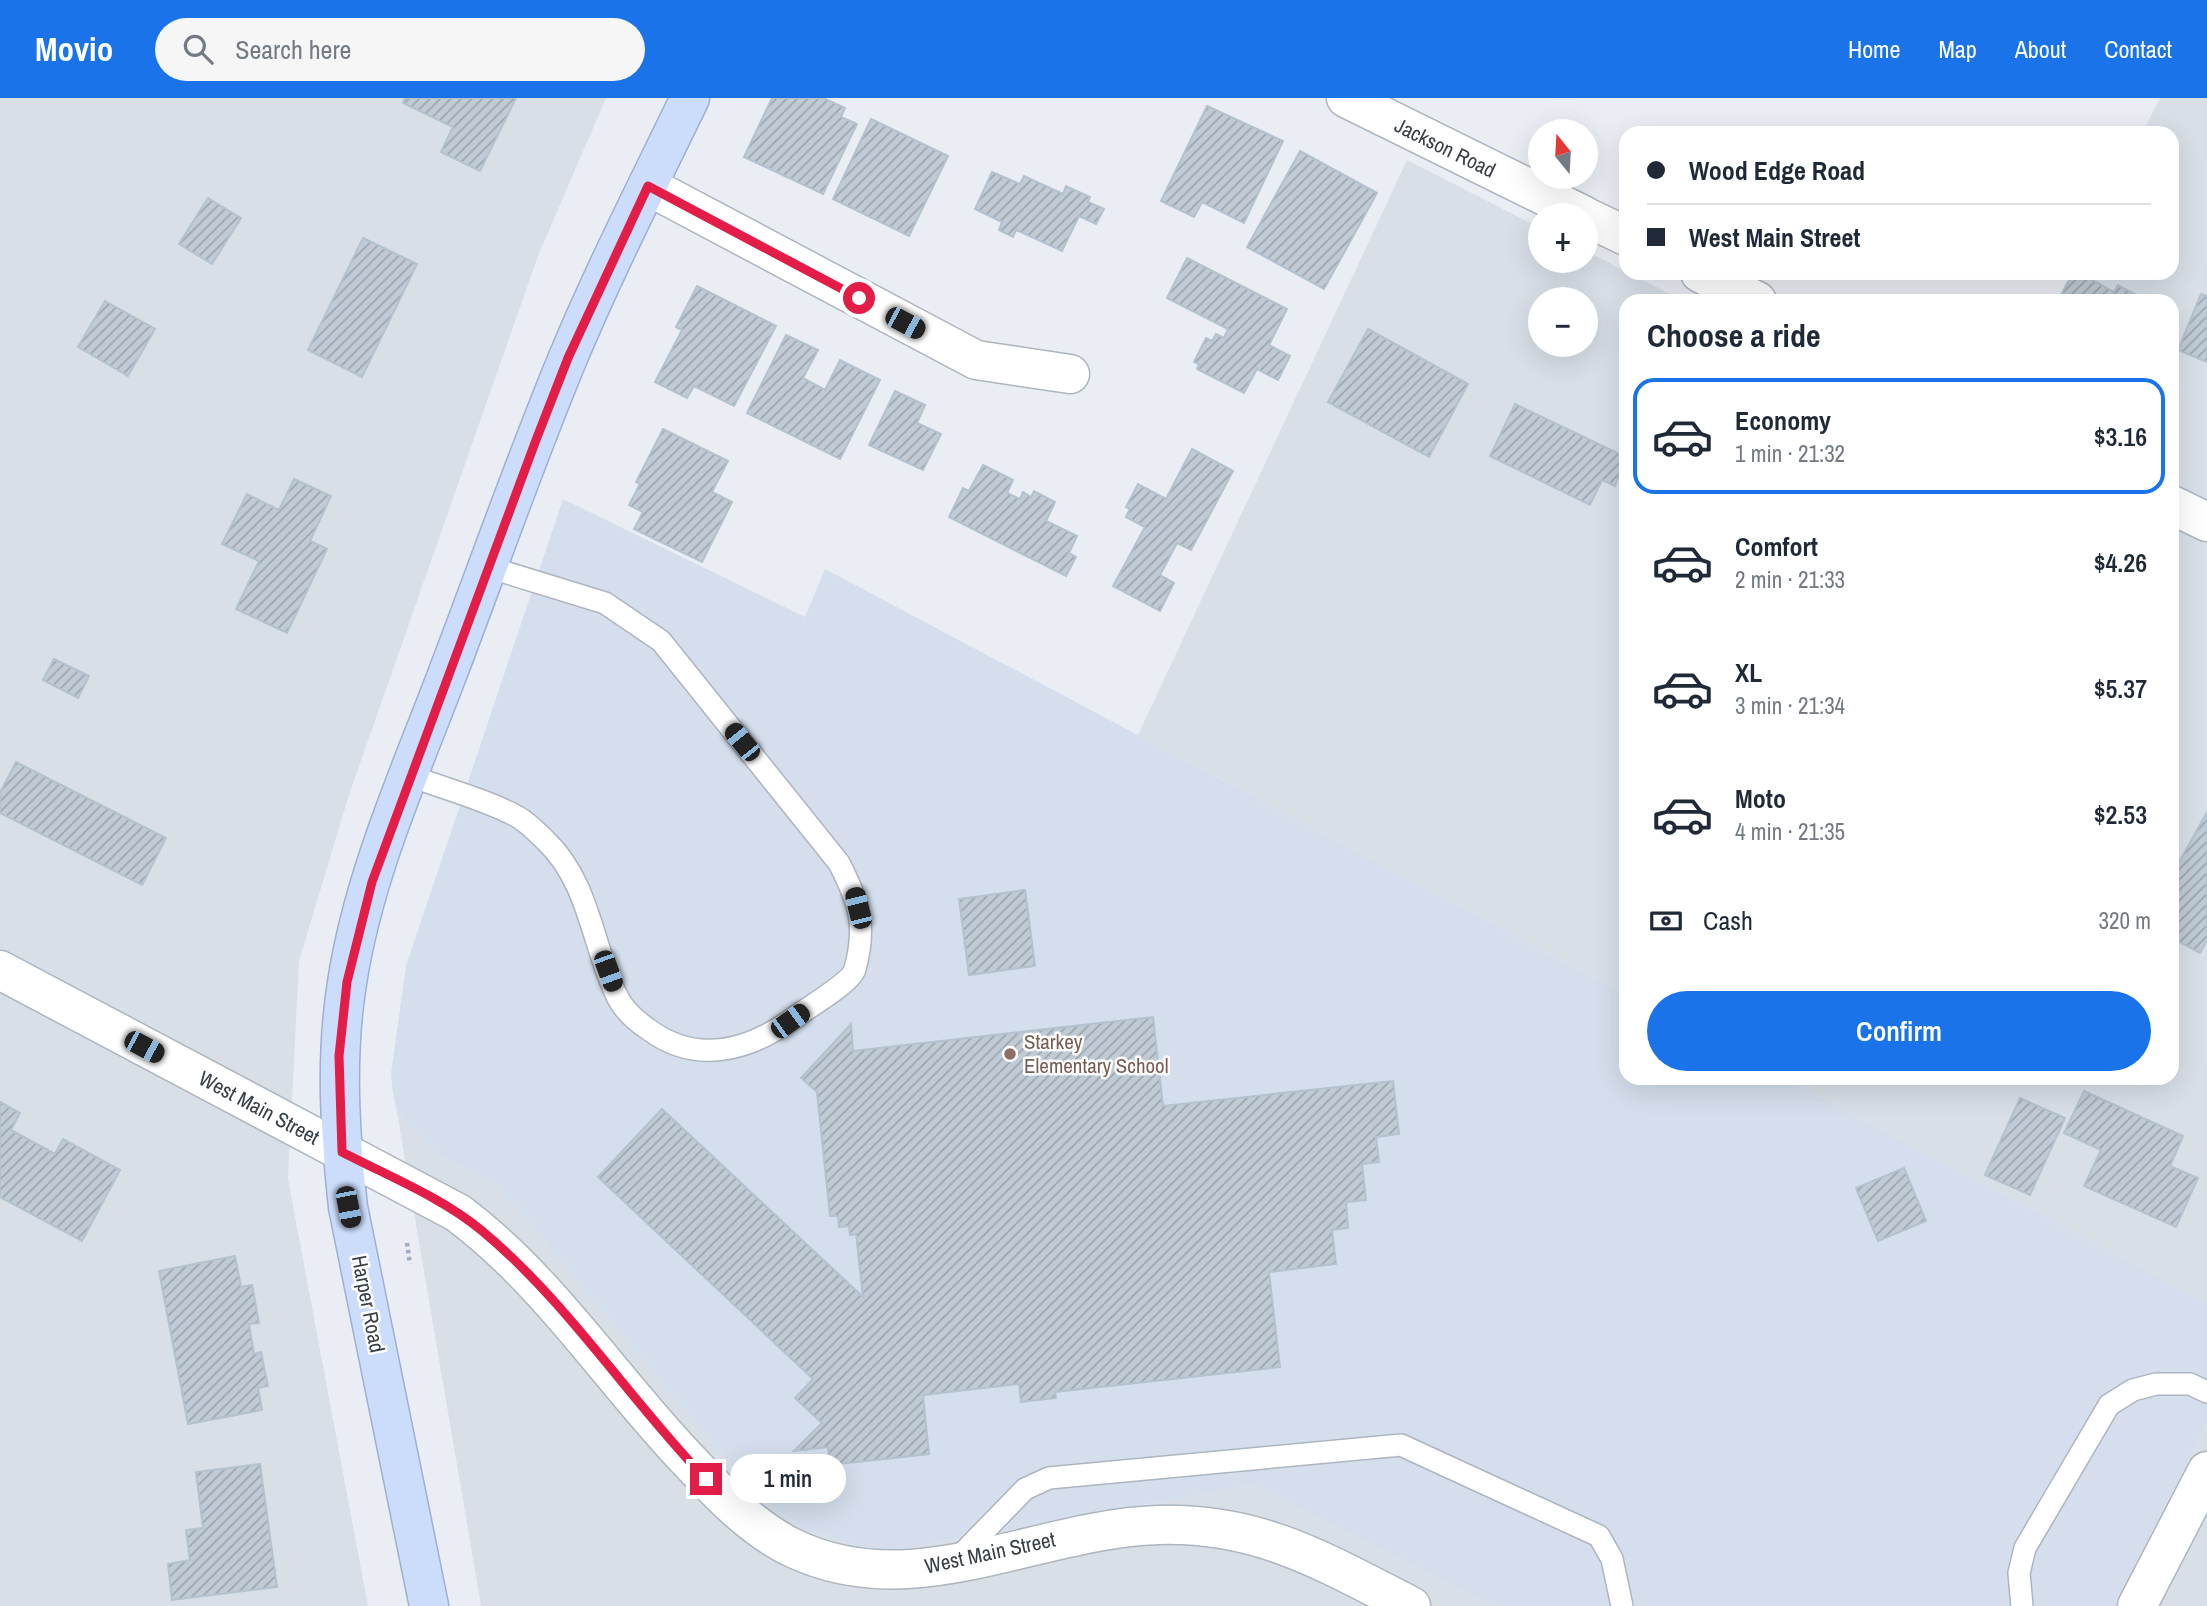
<!DOCTYPE html>
<html lang="en">
<head>
<meta charset="utf-8">
<style>
  body { margin:0; font-family:"Archivo Narrow",sans-serif; background:#f6f6f7; color:#1f2937; height:100vh; display:flex; flex-direction:column; font-size:26px; white-space:nowrap }
  * { box-sizing:border-box; margin:0 }
  p { font-size:23px; color:#747a83 }
  .icon { flex:none; width:38px; height:38px; fill:none; stroke:currentColor; stroke-width:2; stroke-linecap:round; stroke-linejoin:round }
  .map { position:relative; flex:1; overflow:hidden }
  .side { position:absolute; left:1619px; top:196px; width:560px; height:791px; display:flex; flex-direction:column; background:#fff; border-radius:21px; box-shadow:0 7px 28px #0002 }
  .side>* { flex:none }
  .top-card { position:absolute; left:1619px; top:28px; width:560px; height:154px; border-radius:21px; box-shadow:0 7px 28px #0002; display:grid; align-content:center; height:154px; padding:0 28px; background:#fff }
  .needle { width:46px; rotate:342deg }
  .buttons { position:absolute; left:1528px; top:21px; display:grid; gap:14px }
  .buttons a { display:grid; place-items:center; width:70px; height:70px; border-radius:50%; background:#fff; box-shadow:0 7px 28px #0002; font-size:35px }
  .end { position:absolute; width:32px; height:32px; margin:-16px; border:9px solid #e11d48; background:#fff; box-shadow:0 0 0 4px #fff }
  .from { border-radius:50% }
  .bubble { position:absolute; height:49px; border-radius:24px; background:#fff; box-shadow:0 7px 28px #0002; font-size:23px; font-weight:600; line-height:49px; text-align:center }
  .car { position:absolute; width:21px; height:42px; margin:-21px -10px; border-radius:9px; box-shadow:0 0 5px 2px #0007; background:linear-gradient(#222 24%,#8ab4d8 0 40%,#222 0 76%,#8ab4d8 0 86%,#222 0) }
  .top-card b { display:flex; align-items:center; gap:24px; height:66px; font-size:26px }
  .top-card b+b { border-top:2px solid #e0e1e3 }
  .top-card i { width:18px; height:18px; background:#1f2937 }
  ul { padding:0; list-style:none }
  li { display:flex; align-items:center; gap:21px; height:116px; margin:0 14px 10px; padding:0 14px; border:4px solid transparent; border-radius:21px }
  li div { flex:1 }
  li b { display:block; font-size:26px }
  li em { font-style:normal; font-weight:600 }
  li.current { border-color:#1a73e8 }
  li>.icon { width:63px; height:63px; stroke-width:1.5 }
  h2 { padding:0 28px; font-size:32px; line-height:84px }
  .pay { display:flex; align-items:center; gap:18px; height:77px; padding:0 28px; font-size:26px }
  .pay p { margin-inline-start:auto }
  .action { display:flex; gap:14px; margin-top:auto; padding:14px 28px }
  .action a { flex:1; height:80px; border-radius:42px; background:#1a73e8; color:#fff; font-size:28px; font-weight:600; line-height:80px; text-align:center }
  header { display:flex; align-items:center; gap:42px; box-sizing:border-box; height:98px; padding:0 35px; background:#1a73e8; color:#fff }
  header strong { font-size:33px }
  nav { display:flex; gap:38px; margin-inline-start:auto; font-size:24px }
  .search { width:490px; height:63px; background:#f6f6f7; display:flex; align-items:center; gap:18px; box-sizing:border-box; padding:0 24px; border-radius:38px; color:#747a83; font-size:26px }
  .map>svg:first-child { display:block }
  .residential { fill:#d8dfe7; fill-rule:evenodd }
  .education { fill:#d4deec }
  .building { fill:url(#building-hatch); stroke:#b3c2cf; stroke-width:2 }
  .lines { fill:none; stroke-linecap:round; stroke-linejoin:round }
  .service-casing { stroke:#adb5bf; stroke-width:24 }
  .minor-casing { stroke:#adb5bf; stroke-width:41 }
  .tertiary-casing { stroke:#adb5bf; stroke-width:41 }
  .secondary-casing { stroke:#9cb0d1; stroke-width:41 }
  .path { stroke:#9faec0; stroke-width:4.5; stroke-dasharray:3.5 3.5; stroke-linecap:butt }
  .service { stroke:#fff; stroke-width:21 }
  .minor { stroke:#fff; stroke-width:38 }
  .tertiary { stroke:#fff; stroke-width:38 }
  .secondary { stroke:#ccddfb; stroke-width:38 }
  .route { stroke:#e11d48; stroke-width:9 }
  .education-dot { fill:#8d6e63; stroke:#fff; stroke-width:2.5 }
  .labels { text-anchor:middle; stroke-width:5; stroke-linejoin:round; paint-order:stroke }
  .street-label { font-size:21px; fill:#384047; stroke:#fff }
  .education-label { font-size:21px; fill:#785e54; stroke:#fff; text-anchor:start }
</style>
</head>
<body>
<header>
<strong>Movio</strong>
<div class="search"><svg class="icon" aria-label="search" viewBox="0 0 24 24"><circle cx="10" cy="10" r="6"/><path d="M15 15l6 6"/></svg>Search here</div>
<nav><a>Home</a><a>Map</a><a>About</a><a>Contact</a></nav>
</header>
<div class="map">
<svg width="2207" height="1508" viewBox="0 0 2207 1508">
  <defs>
    <pattern id="building-hatch" width="6" height="6" patternUnits="userSpaceOnUse" patternTransform="scale(1.75)"><rect width="6" height="6" fill="#c0cbd5"/><path d="M-1 1l2-2M0 6l6-6M5 7l2-2" fill="none" stroke="#9da6af"/></pattern>
  </defs>
  <rect width="100%" height="100%" fill="#eaeef4"/>
  <!-- residential -->
  <g class="residential">
    <polygon points="0,0 606,0 538,158 349,697 299,863 288,1081 368,1508 0,1508"/>
    <polygon points="2160,0 2207,0 2207,1204 1785,980 2172,980 2172,203 2056,203 2071,175 2172,175 2172,35 2142,35"/>
    <path d="M1407,62l133,68v33h46v-10l98,50h-58v693l-488,-259zM1540,201h46v46h-46z"/>
    <polygon points="396,1009 411,1031 439,1057 499,1089 752,1393 803,1431 880,1455 1253,1387 1492,1508 481,1508"/>
    <polygon points="2207,1326 2207,1508 2114,1508"/>
  </g>
  <!-- education -->
  <polygon class="education" points="563,401 805,519 825,471 1626,896 1626,980 1785,980 2207,1204 2207,1326 2114,1508 1492,1508 1253,1387 880,1455 803,1431 752,1393 499,1089 439,1057 411,1031 396,1009 393,995 391,976 406,868"/>
  <!-- building -->
  <g class="building">
    <polygon points="405,0 516,0 480,73 441,54 453,29 403,5"/>
    <polygon points="772,0 823,0 845,10 841,19 857,26 823,96 744,59"/>
    <polygon points="1207,8 1283,43 1244,125 1202,104 1194,119 1161,103"/>
    <polygon points="871,21 948,58 909,138 833,101"/>
    <polygon points="1300,53 1377,95 1324,191 1247,149"/>
    <polygon points="992,74 1020,86 1024,78 1063,96 1066,88 1090,99 1088,104 1104,111 1096,126 1079,118 1062,153 1016,132 1013,139 999,132 1002,124 975,111"/>
    <polygon points="208,100 241,120 212,166 179,146"/>
    <polygon points="363,140 417,166 362,279 308,252"/>
    <polygon points="1187,160 1287,211 1269,247 1290,258 1278,282 1257,271 1244,295 1197,271 1199,266 1194,264 1206,240 1212,243 1216,236 1224,240 1228,231 1167,200"/>
    <polygon points="2073,175 2080,175 2114,194 2118,187 2147,203 2058,203"/>
    <polygon points="697,188 776,228 734,308 694,288 687,300 655,284 682,232 676,229"/>
    <polygon points="2201,196 2207,198 2207,264 2178,252"/>
    <polygon points="105,203 155,231 128,278 78,249"/>
    <polygon points="1368,231 1468,286 1429,359 1328,304"/>
    <polygon points="786,237 818,252 803,280 825,292 840,262 880,282 840,361 747,315"/>
    <polygon points="895,293 925,307 917,325 941,336 923,372 869,347"/>
    <polygon points="1515,306 1626,359 1615,388 1602,382 1590,407 1490,358"/>
    <polygon points="663,331 728,363 712,394 732,404 702,464 634,431 643,414 629,407 640,386 636,384"/>
    <polygon points="1192,351 1233,373 1191,452 1177,445 1160,477 1174,485 1160,513 1113,488 1145,429 1126,419 1130,411 1126,409 1138,386 1166,401"/>
    <polygon points="983,367 1013,382 1007,395 1020,401 1023,394 1031,399 1034,393 1055,404 1046,423 1077,438 1069,455 1076,459 1066,478 949,419 963,390 969,393"/>
    <polygon points="294,381 331,398 310,443 327,451 287,535 236,511 259,463 222,446 247,396 279,412"/>
    <polygon points="54,561 89,578 78,600 43,582"/>
    <polygon points="16,664 166,740 142,787 0,715 0,695"/>
    <polygon points="2207,714 2207,842 2200,855 2172,840 2172,777"/>
    <polygon points="1025,792 1035,868 969,877 959,801"/>
    <polygon points="1153,919 1163,1008 1393,983 1399,1036 1376,1039 1379,1064 1362,1066 1366,1102 1346,1104 1348,1130 1332,1132 1336,1166 1269,1174 1280,1269 1055,1294 1056,1300 1021,1304 1019,1286 923,1297 929,1356 830,1367 828,1349 794,1353 822,1325 795,1300 813,1281 598,1079 662,1011 863,1199 856,1136 850,1137 849,1128 839,1129 838,1118 830,1118 817,994 801,980 851,926 853,953"/>
    <polygon points="2084,993 2183,1038 2170,1068 2198,1080 2176,1129 2084,1088 2101,1052 2064,1035"/>
    <polygon points="2020,1000 2065,1020 2030,1097 1985,1077"/>
    <polygon points="0,1004 20,1015 11,1032 55,1056 63,1041 120,1072 82,1143 0,1099"/>
    <polygon points="1904,1070 1926,1123 1878,1143 1856,1090"/>
    <polygon points="235,1158 241,1189 252,1187 259,1225 249,1226 254,1256 261,1254 268,1288 258,1290 262,1312 188,1326 159,1173"/>
    <polygon points="260,1366 277,1489 172,1502 168,1466 190,1462 186,1432 203,1430 196,1374"/>
  </g>
  <g class="lines">
    <!-- service casing -->
    <g class="service-casing">
      <g id="service">
        <path d="M409,677c35,14 76,24 109,42 10,6 20,16 28,24 43,41 46,103 70,153 6,14 20,27 32,35 48,36 100,22 146,-11 13,-10 57,-35 61,-49 12,-44 4,-67 -16,-106l-178,-222 -56,-38 -117,-36"/>
        <polyline points="955,1463 1025,1391 1049,1380 1401,1347 1599,1438 1612,1461 1622,1508"/>
        <polyline points="2022,1508 2019,1475 2025,1450 2109,1307 2133,1292 2156,1286 2190,1286 2207,1294"/>
      </g>
    </g>
    <!-- minor casing -->
    <g class="minor-casing">
      <g id="minor">
        <polyline points="648,88 976,262 1070,276"/>
        <path d="M0,872l458,243c92,69 154,168 233,250 30,32 63,67 104,86 120,56 240,-20 363,-24 102,-3 166,37 253,81"/>
        <polyline points="2137,1508 2207,1373"/>
      </g>
    </g>
    <!-- tertiary casing -->
    <g class="tertiary-casing">
      <g id="tertiary">
        <polyline points="1346,0 1583,117"/>
        <polyline points="1586,119 1626,138"/>
        <polyline points="1700,175 1757,203"/>
        <polyline points="2172,407 2207,424"/>
      </g>
    </g>
    <!-- secondary casing -->
    <g class="secondary-casing">
      <path id="secondary" d="M429,1508l-81,-399c-8,-75 -13,-149 -1,-224 16,-106 62,-208 100,-308 40,-105 77,-211 120,-315 37,-89 81,-175 123,-262"/>
    </g>
    <!-- path -->
    <polyline class="path" points="407,1145 410,1166"/>
    <!-- service -->
    <use href="#service" class="service"/>
    <!-- minor -->
    <use href="#minor" class="minor"/>
    <!-- tertiary -->
    <use href="#tertiary" class="tertiary"/>
    <!-- secondary -->
    <use href="#secondary" class="secondary"/>
  </g>
  <g class="lines">
    <!-- route -->
    <path class="route" d="M706,1381c-77,-80 -139,-178 -225,-249 -40,-33 -93,-54 -139,-78l-3,-96 8,-74 25,-100 164,-442 32,-82 80,-172 211,112"/>
  </g>
  <!-- markers -->
  <circle class="education-dot" cx="1010" cy="956" r="7"/>
  <g class="labels">
    <!-- street labels -->
    <g class="street-label">
      <text transform="translate(1445 50) rotate(26)" y="7">Jackson Road</text>
      <text transform="translate(259 1010) rotate(28)" y="7">West Main Street</text>
      <text transform="translate(368 1206) rotate(79)" y="7">Harper Road</text>
      <text transform="translate(990 1455) rotate(-12)" y="7">West Main Street</text>
    </g>
    <!-- education labels -->
    <g class="education-label">
      <text x="1024" y="951">Starkey<tspan x="1024" dy="24">Elementary School</tspan></text>
    </g>
  </g>
</svg>
<div class="buttons">
<a><svg class="needle" viewBox="-14 -14 28 28"><path d="M0-13l5 13h-10z" fill="#e53935"/><path d="M0 13l5-13h-10z" fill="#747a83"/></svg></a>
<a>+</a>
<a>−</a>
</div>
<i class="end from" style="left:859px;top:200px"></i>
<i class="end" style="left:706px;top:1381px"></i>
<div class="bubble" style="left:730px;top:1356px;width:116px">1 min</div>
<i class="car" style="left:905px;top:225px;rotate:118deg"></i>
<i class="car" style="left:742px;top:644px;rotate:321deg"></i>
<i class="car" style="left:858px;top:810px;rotate:346deg"></i>
<i class="car" style="left:608px;top:873px;rotate:160deg"></i>
<i class="car" style="left:790px;top:923px;rotate:54deg"></i>
<i class="car" style="left:144px;top:949px;rotate:118deg"></i>
<i class="car" style="left:348px;top:1109px;rotate:169deg"></i>
<div class="top-card">
<b><i class="from"></i>Wood Edge Road</b>
<b><i></i>West Main Street</b>
</div>
<section class="side">
<h2>Choose a ride</h2>
<ul>
<li class="current"><svg class="icon" aria-label="car" viewBox="0 0 24 24"><path d="M5 17H2v-5l4-1 3-4h7l3 4 3 1v5h-3M9 17h6M6 11h13"/><circle cx="7" cy="17" r="2"/><circle cx="17" cy="17" r="2"/></svg><div><b>Economy</b><p>1 min · 21:32</p></div><em>$3.16</em></li>
<li><svg class="icon" aria-label="car" viewBox="0 0 24 24"><path d="M5 17H2v-5l4-1 3-4h7l3 4 3 1v5h-3M9 17h6M6 11h13"/><circle cx="7" cy="17" r="2"/><circle cx="17" cy="17" r="2"/></svg><div><b>Comfort</b><p>2 min · 21:33</p></div><em>$4.26</em></li>
<li><svg class="icon" aria-label="car" viewBox="0 0 24 24"><path d="M5 17H2v-5l4-1 3-4h7l3 4 3 1v5h-3M9 17h6M6 11h13"/><circle cx="7" cy="17" r="2"/><circle cx="17" cy="17" r="2"/></svg><div><b>XL</b><p>3 min · 21:34</p></div><em>$5.37</em></li>
<li><svg class="icon" aria-label="car" viewBox="0 0 24 24"><path d="M5 17H2v-5l4-1 3-4h7l3 4 3 1v5h-3M9 17h6M6 11h13"/><circle cx="7" cy="17" r="2"/><circle cx="17" cy="17" r="2"/></svg><div><b>Moto</b><p>4 min · 21:35</p></div><em>$2.53</em></li>
</ul>
<div class="pay"><svg class="icon" aria-label="cash" viewBox="0 0 24 24"><path d="M3 7h18v10H3z"/><circle cx="12" cy="12" r="2"/></svg>Cash<p>320 m</p></div>
<div class="action"><a>Confirm</a></div>
</section>
</div>
</body>
</html>
